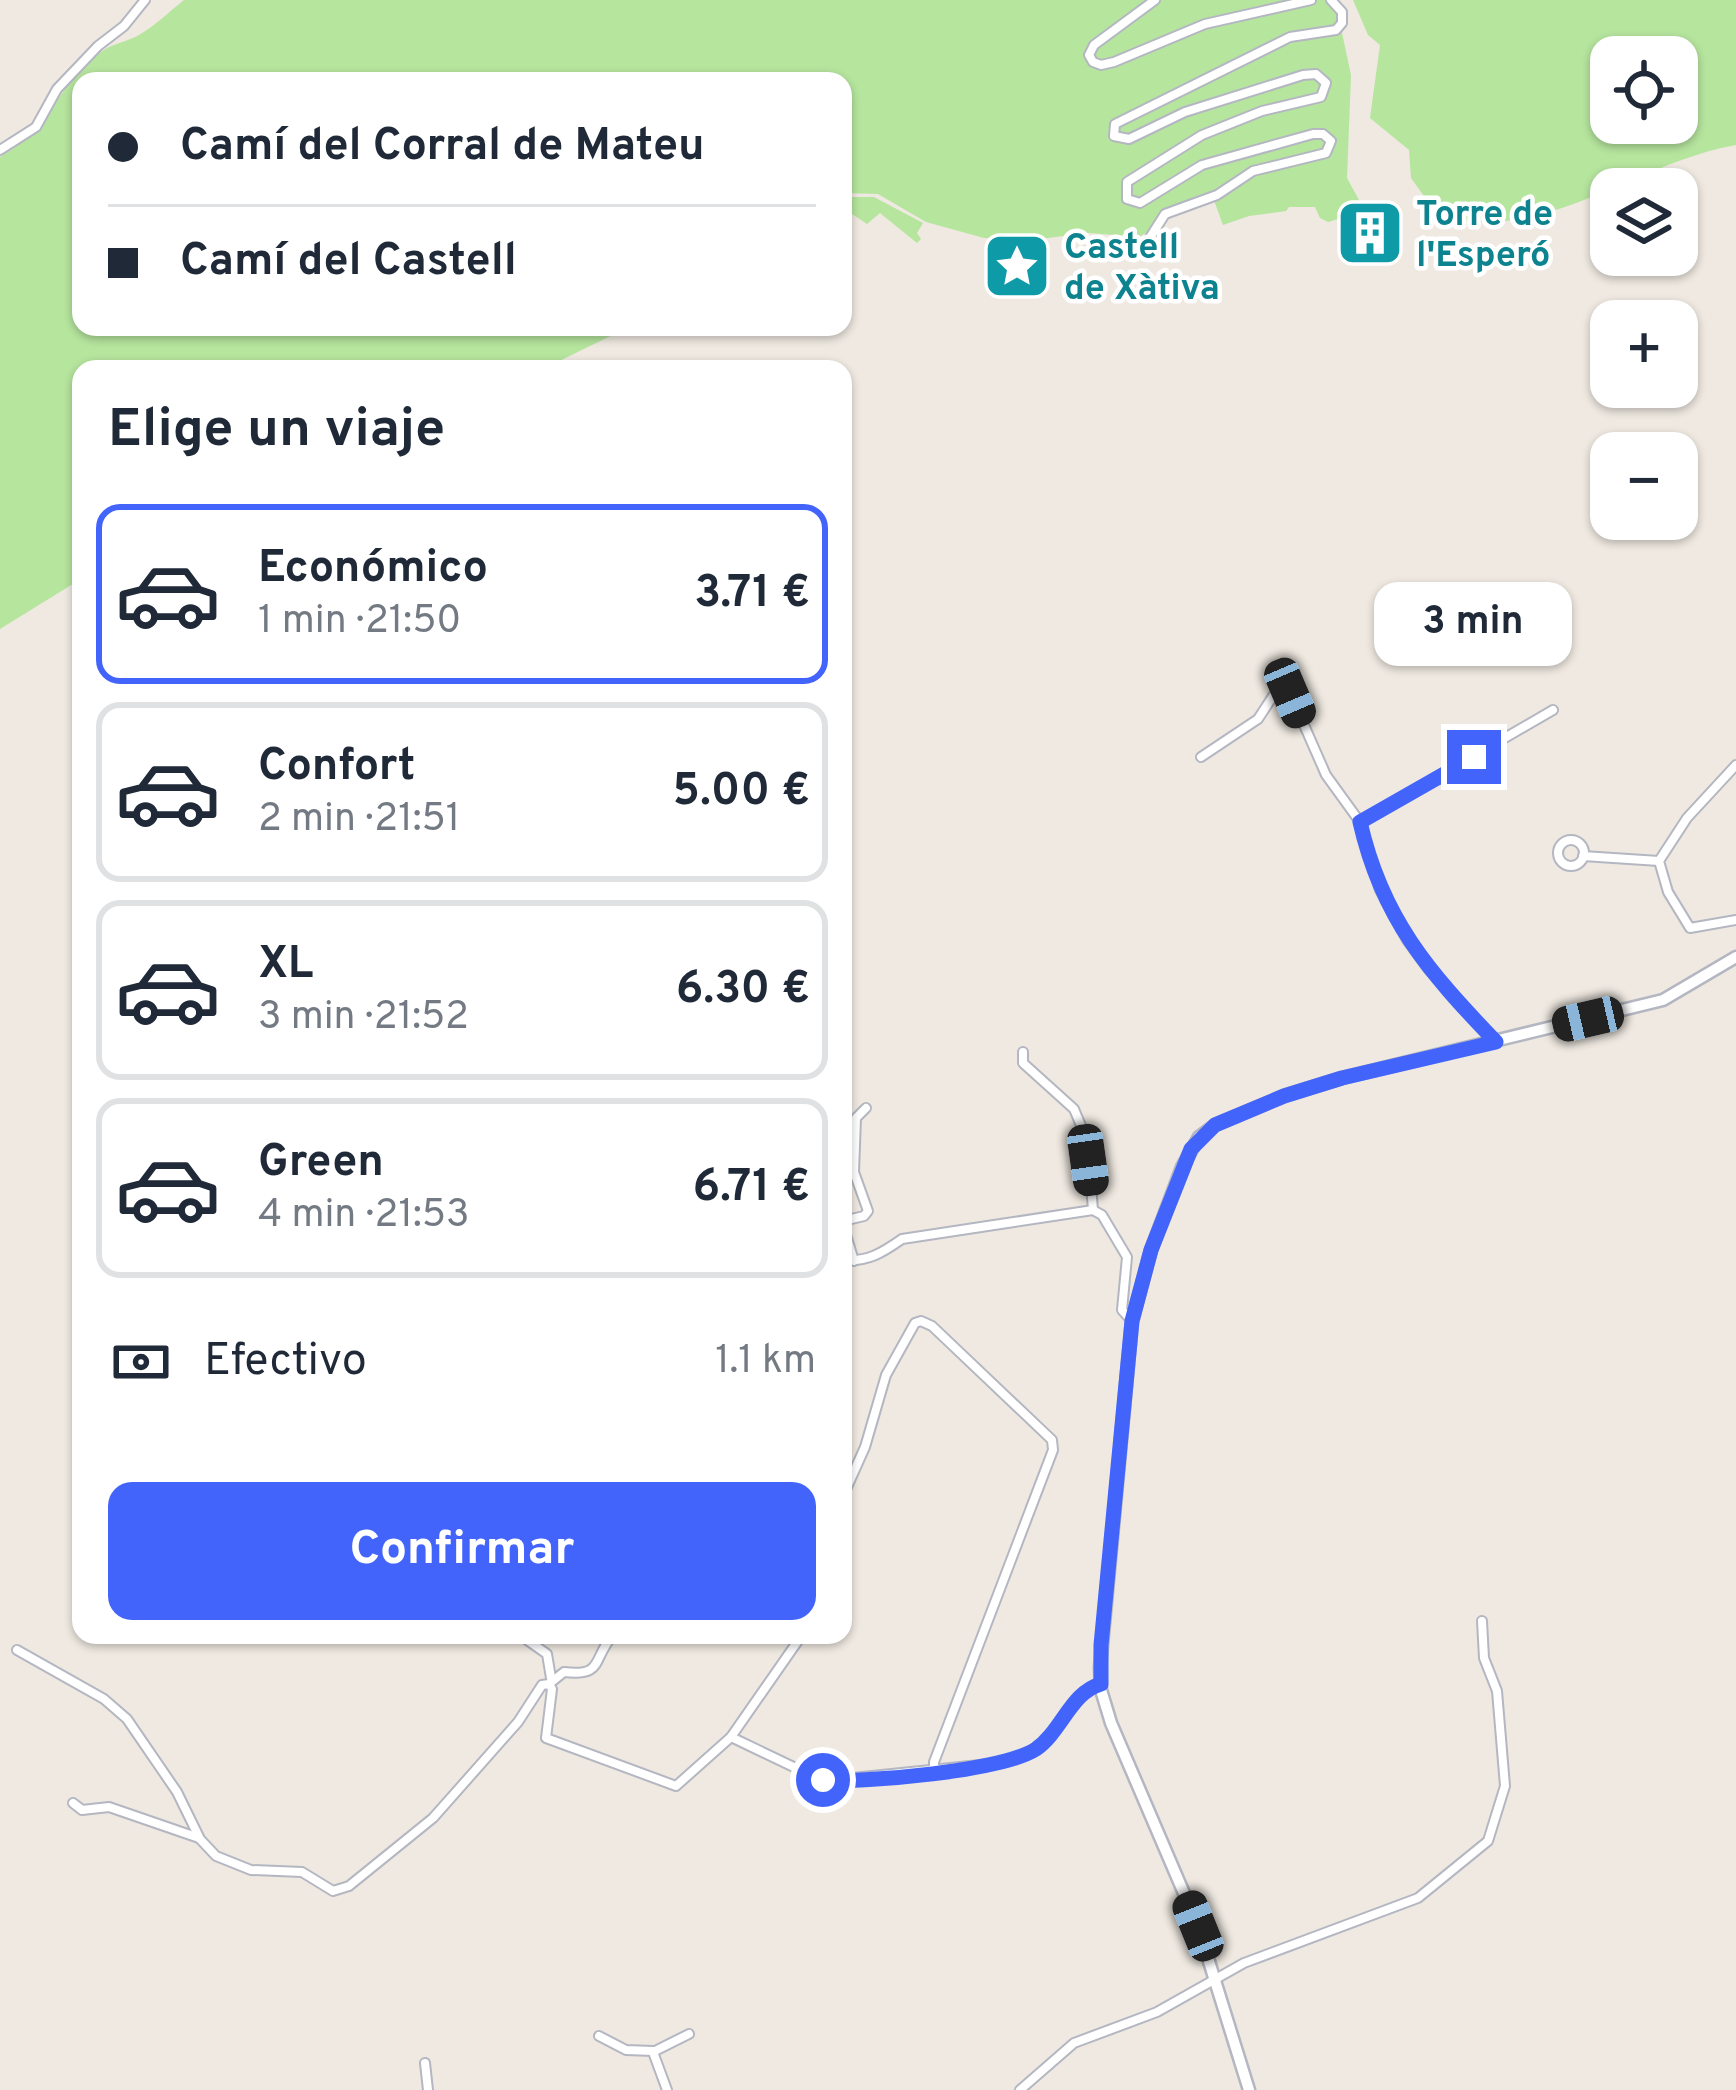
<!DOCTYPE html>
<html lang="es">
<head>
<meta charset="utf-8">
<style>
  body { margin:0; font-family:Overpass,sans-serif; background:#f2f2f3; color:#1f2937; height:100vh; display:flex; flex-direction:column; font-size:45px; white-space:nowrap }
  * { box-sizing:border-box; margin:0 }
  p { font-size:39px; color:#747a83 }
  .icon { flex:none; width:66px; height:66px; fill:none; stroke:currentColor; stroke-width:2; stroke-linecap:round; stroke-linejoin:round }
  .map { position:relative; flex:1; overflow:hidden }
  .sheet { position:absolute; left:72px; top:360px; width:780px; height:1284px; display:flex; flex-direction:column; background:#fff; border-radius:24px; box-shadow:0 3px 9px #0004 }
  .sheet>* { flex:none }
  .hud { position:absolute; left:72px; top:72px; width:780px; height:264px; border-radius:24px; box-shadow:0 3px 9px #0004; display:grid; align-content:center; height:264px; padding:0 36px; background:#fff }
  .controls { position:absolute; left:1590px; top:36px; display:grid; gap:24px }
  .controls a { display:grid; place-items:center; width:108px; height:108px; border-radius:24px; background:#fff; box-shadow:0 3px 9px #0004; font-size:60px }
  .end { position:absolute; width:54px; height:54px; margin:-27px; border:15px solid #4264fb; background:#fff; box-shadow:0 0 0 6px #fff }
  .from { border-radius:50% }
  .bubble { position:absolute; height:84px; border-radius:24px; background:#fff; box-shadow:0 3px 9px #0004; font-size:39px; font-weight:700; line-height:84px; text-align:center }
  .car { position:absolute; width:36px; height:72px; margin:-36px -18px; border-radius:15px; box-shadow:0 0 9px 3px #0007; background:linear-gradient(#222 24%,#8ab4d8 0 40%,#222 0 76%,#8ab4d8 0 86%,#222 0) }
  .hud b { display:flex; align-items:center; gap:42px; height:114px; font-size:45px }
  .hud b+b { border-top:3px solid #e0e1e3 }
  .hud i { width:30px; height:30px; background:#1f2937 }
  ul { padding:0; list-style:none }
  li { display:flex; align-items:center; gap:36px; height:180px; margin:0 24px 18px; padding:0 12px; border:6px solid #e0e1e3; border-radius:24px }
  li div { flex:1 }
  li b { display:block; font-size:45px }
  li em { font-style:normal; font-weight:700 }
  li.current { border-color:#4264fb }
  li>.icon { width:108px; height:108px; stroke-width:1.5 }
  h2 { padding:0 36px; font-size:54px; line-height:144px }
  .pay { display:flex; align-items:center; gap:30px; height:132px; padding:0 36px; font-size:45px }
  .pay p { margin-inline-start:auto }
  .primary-button { display:flex; gap:24px; margin-top:auto; padding:24px 36px }
  .primary-button a { flex:1; height:138px; border-radius:24px; background:#4264fb; color:#fff; font-size:48px; font-weight:700; line-height:138px; text-align:center }
  .map>svg:first-child { display:block }
  .green { fill:#b6e59e; fill-rule:evenodd }
  .lines { fill:none; stroke-linecap:round; stroke-linejoin:round }
  .minor-casing { stroke:#b4b7c1; stroke-width:12 }
  .secondary-casing { stroke:#b4b7c1; stroke-width:15 }
  .minor { stroke:#fff; stroke-width:8 }
  .secondary { stroke:#fff; stroke-width:10 }
  .route { stroke:#4264fb; stroke-width:15 }
  .labels { text-anchor:middle; stroke-width:9; stroke-linejoin:round; paint-order:stroke }
  .culture-label { font-size:36px; font-weight:bold; fill:#0d838f; stroke:#fff; text-anchor:start }
</style>
</head>
<body>
<div class="map">
<svg width="1736" height="2090" viewBox="0 0 1736 2090">
  <rect width="100%" height="100%" fill="#efe9e1"/>
  <!-- green -->
  <g class="green">
    <path d="M184,0h1151l16,75 -4,103 18,33 -37,11 -8,-4 -5,-11h-26l-3,4 -37,5 -26,9 -12,-33 -50,20 -12,19 -10,6 -50,-4 -50,6 -55,-1 -58,-16 -48,-28 -35,-1v-112h-762v246h548l-86,42h-462v210l-81,50v-472c48,-27 52,-61 90,-96 20,-19 28,-15 49,-26 16,-9 31,-24 45,-35z"/>
    <path d="M1353,0h383v145c-82,14 -157,72 -241,77 -18,1 -38,-3 -56,-5l-28,-39 -2,-28 -39,-32 10,-73 -12,-10zM1611,57h66v66h-66z"/>
    <polygon points="848,197 874,197 923,223 917,233 921,239 917,243 880,213 867,224 843,208 843,199"/>
  </g>
  <g class="lines">
    <!-- minor casing -->
    <g class="minor-casing">
      <g id="minor">
        <polyline points="1155,0 1094,45 1089,55 1093,62 1101,65 1114,62 1205,24 1311,0"/>
        <polyline points="0,150 36,127 57,89 98,46 124,26 145,0"/>
        <polyline points="1144,247 1165,214 1217,195 1253,171 1326,153 1331,141 1323,134 1313,134 1202,165 1140,203 1127,199 1127,182 1202,135 1262,111 1321,97 1326,83 1316,74 1303,75 1185,112 1129,139 1114,136 1115,124 1290,37 1336,30 1342,23 1342,12 1331,0"/>
        <polyline points="1201,757 1258,719 1275,693 1290,693 1326,775 1360,822 1380,890 1407,940 1429,970 1495,1040"/>
        <polyline points="1736,765 1687,818 1659,861 1668,892 1690,928 1736,920"/>
        <polyline points="1360,822 1553,710"/>
        <circle cx="1571" cy="853" r="13"/>
        <polyline points="1583,856 1659,861"/>
        <polyline points="1023,1052 1023,1063 1074,1109 1082,1128 1080,1147 1089,1160 1093,1210"/>
        <polyline points="843,1221 864,1216 868,1211 854,1172 856,1118 866,1108"/>
        <polyline points="843,1225 854,1261"/>
        <path d="M843,1260c25,2 39,-7 59,-21l191,-29 9,5 25,42 -5,53 9,10"/>
        <polyline points="843,1496 865,1447 886,1375 915,1323 921,1321 932,1326 1052,1440 1053,1450 934,1762 934,1772"/>
        <polyline points="520,1635 547,1654 551,1678"/>
        <polyline points="17,1650 104,1699 127,1719 177,1792 200,1839 216,1856 251,1870 302,1872 333,1891 349,1886 433,1818 518,1722 542,1685 549,1684 552,1689 546,1738 676,1786 731,1737 802,1635"/>
        <path d="M549,1684l15,-12c40,5 28,-13 49,-37"/>
        <path d="M731,1737l92,44 176,-18c16,-5 33,-9 46,-22 18,-18 31,-49 56,-57"/>
        <polyline points="73,1803 82,1810 109,1807 199,1838"/>
        <polyline points="599,2036 626,2050 653,2051"/>
        <polyline points="425,2063 428,2090"/>
        <polyline points="667,2090 653,2052 689,2034"/>
        <polyline points="1020,2090 1074,2043 1157,2012 1244,1963 1418,1898 1488,1841 1505,1786 1497,1691 1484,1658 1482,1621"/>
      </g>
    </g>
    <!-- secondary casing -->
    <g class="secondary-casing">
      <polyline id="secondary" points="1249,2090 1198,1926 1111,1723 1101,1690 1100,1667 1132,1321 1151,1250 1182,1167 1199,1137 1215,1125 1284,1096 1342,1078 1663,1000 1736,957"/>
    </g>
    <!-- minor -->
    <use href="#minor" class="minor"/>
    <!-- secondary -->
    <use href="#secondary" class="secondary"/>
  </g>
  <g class="lines">
    <!-- route -->
    <path class="route" d="M823,1780c42,3 179,-9 213,-31 25,-17 35,-57 65,-65v-39l31,-324 19,-71 40,-101 24,-24 69,-29 58,-18 154,-36c-67,-70 -114,-123 -136,-220l114,-65"/>
  </g>
  <!-- icons -->
  <defs>
    <g id="building-square" transform="scale(3.45)"><rect x="-9" y="-9" width="18" height="18" rx="4" fill="#0f9aa8" stroke="#fff"/><path d="M-4-6H4V6H1V3H-1V6H-4ZM-2.5-4.3h1.7v1.8h-1.7ZM.8-4.3h1.7v1.8H.8ZM-2.5-1h1.7V.8h-1.7ZM.8-1h1.7V.8H.8Z" fill="#fff"/></g>
    <g id="sight-square" transform="scale(3.45)"><rect x="-9" y="-9" width="18" height="18" rx="4" fill="#0f9aa8" stroke="#fff"/><path d="M0-6L1.8-2.2L6-1.7L2.9 1.2L3.7 5.4L0 3.3L-3.7 5.4L-2.9 1.2L-6-1.7L-1.8-2.2Z" fill="#fff"/></g>
  </defs>
  <g fill-rule="evenodd">
    <use href="#building-square" x="1370" y="233"/>
    <use href="#sight-square" x="1017" y="266"/>
  </g>
  <g class="labels">
    <!-- culture labels -->
    <g class="culture-label">
      <text x="1416" y="225">Torre de<tspan x="1416" dy="41">l'Esperó</tspan></text>
      <text x="1064" y="258">Castell<tspan x="1064" dy="41">de Xàtiva</tspan></text>
    </g>
  </g>
</svg>
<div class="controls">
<a><svg class="icon" aria-label="locate" viewBox="0 0 24 24"><circle cx="12" cy="12" r="6"/><path d="M12 2v4M12 18v4M2 12h4M18 12h4"/></svg></a>
<a><svg class="icon" aria-label="layers" viewBox="0 0 24 24"><path d="M12 4l9 5-9 5-9-5zM3 14l9 5 9-5"/></svg></a>
<a>+</a>
<a>−</a>
</div>
<i class="end from" style="left:823px;top:1780px"></i>
<i class="end" style="left:1474px;top:757px"></i>
<div class="bubble" style="left:1374px;top:582px;width:198px">3 min</div>
<i class="car" style="left:1290px;top:693px;rotate:157deg"></i>
<i class="car" style="left:1588px;top:1019px;rotate:257deg"></i>
<i class="car" style="left:1088px;top:1160px;rotate:172deg"></i>
<i class="car" style="left:1198px;top:1926px;rotate:338deg"></i>
<div class="hud">
<b><i class="from"></i>Camí del Corral de Mateu</b>
<b><i></i>Camí del Castell</b>
</div>
<section class="sheet">
<h2>Elige un viaje</h2>
<ul>
<li class="current"><svg class="icon" aria-label="car" viewBox="0 0 24 24"><path d="M5 17H2v-5l4-1 3-4h7l3 4 3 1v5h-3M9 17h6M6 11h13"/><circle cx="7" cy="17" r="2"/><circle cx="17" cy="17" r="2"/></svg><div><b>Económico</b><p>1 min · 21:50</p></div><em>3.71 €</em></li>
<li><svg class="icon" aria-label="car" viewBox="0 0 24 24"><path d="M5 17H2v-5l4-1 3-4h7l3 4 3 1v5h-3M9 17h6M6 11h13"/><circle cx="7" cy="17" r="2"/><circle cx="17" cy="17" r="2"/></svg><div><b>Confort</b><p>2 min · 21:51</p></div><em>5.00 €</em></li>
<li><svg class="icon" aria-label="car" viewBox="0 0 24 24"><path d="M5 17H2v-5l4-1 3-4h7l3 4 3 1v5h-3M9 17h6M6 11h13"/><circle cx="7" cy="17" r="2"/><circle cx="17" cy="17" r="2"/></svg><div><b>XL</b><p>3 min · 21:52</p></div><em>6.30 €</em></li>
<li><svg class="icon" aria-label="car" viewBox="0 0 24 24"><path d="M5 17H2v-5l4-1 3-4h7l3 4 3 1v5h-3M9 17h6M6 11h13"/><circle cx="7" cy="17" r="2"/><circle cx="17" cy="17" r="2"/></svg><div><b>Green</b><p>4 min · 21:53</p></div><em>6.71 €</em></li>
</ul>
<div class="pay"><svg class="icon" aria-label="cash" viewBox="0 0 24 24"><path d="M3 7h18v10H3z"/><circle cx="12" cy="12" r="2"/></svg>Efectivo<p>1.1 km</p></div>
<div class="primary-button"><a>Confirmar</a></div>
</section>
</div>
</body>
</html>
